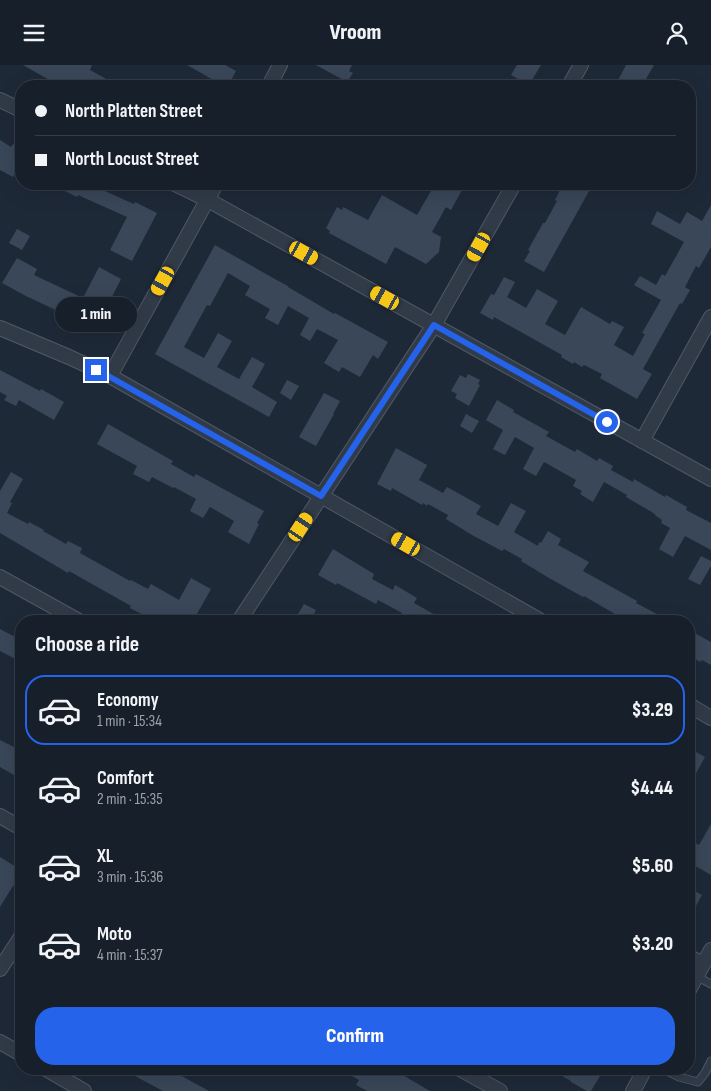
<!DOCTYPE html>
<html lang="en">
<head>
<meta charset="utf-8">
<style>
  body { margin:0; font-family:"Sofia Sans Condensed",sans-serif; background:#232c36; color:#f1f3f6; height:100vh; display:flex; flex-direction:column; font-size:19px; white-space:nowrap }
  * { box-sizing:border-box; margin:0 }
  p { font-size:16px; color:#9ea2a8 }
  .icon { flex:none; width:28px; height:28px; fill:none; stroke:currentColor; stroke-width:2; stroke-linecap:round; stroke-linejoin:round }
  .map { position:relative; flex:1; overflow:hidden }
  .details { position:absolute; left:15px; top:550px; width:680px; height:460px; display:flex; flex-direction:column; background:#161f2a; border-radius:20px; box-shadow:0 5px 20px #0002,0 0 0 1px #353d47 }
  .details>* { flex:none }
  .hud { position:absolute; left:15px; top:15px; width:681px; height:110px; border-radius:20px; box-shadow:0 5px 20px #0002,0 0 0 1px #353d47; display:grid; align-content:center; height:110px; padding:0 20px; background:#161f2a }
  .end { position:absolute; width:22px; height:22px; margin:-11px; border:6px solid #2563eb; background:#fff; box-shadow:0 0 0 2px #fff }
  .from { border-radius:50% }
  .bubble { position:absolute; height:35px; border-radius:18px; background:#161f2a; box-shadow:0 5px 20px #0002,0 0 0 1px #353d47; font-size:16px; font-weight:800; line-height:35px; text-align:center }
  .car { position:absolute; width:15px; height:30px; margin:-15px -8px; border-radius:6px; box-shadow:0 0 4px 1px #0007; background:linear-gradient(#f5c518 24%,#345 0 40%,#f5c518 0 76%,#345 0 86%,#f5c518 0) }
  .hud b { display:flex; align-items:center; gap:18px; height:48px; font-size:19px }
  .hud b+b { border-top:1px solid #353d47 }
  .hud i { width:12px; height:12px; background:#f1f3f6 }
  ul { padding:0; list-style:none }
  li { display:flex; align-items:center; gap:15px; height:70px; margin:0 10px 8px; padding:0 10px; border:2px solid transparent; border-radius:20px }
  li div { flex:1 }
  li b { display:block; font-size:19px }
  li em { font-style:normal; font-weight:800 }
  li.selected { border-color:#2563eb }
  li>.icon { width:45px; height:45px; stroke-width:1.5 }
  h2 { padding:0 20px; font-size:22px; line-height:60px }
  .primary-button { display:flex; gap:10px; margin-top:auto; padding:10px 20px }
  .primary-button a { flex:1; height:58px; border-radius:20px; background:#2563eb; color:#fff; font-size:20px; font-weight:800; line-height:58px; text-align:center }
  header { display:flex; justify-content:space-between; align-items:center; height:65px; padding:0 20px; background:#161f2a; font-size:22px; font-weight:800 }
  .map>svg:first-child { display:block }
  .building { fill:#394759 }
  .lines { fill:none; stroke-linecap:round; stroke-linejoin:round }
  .service-casing { stroke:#4f5867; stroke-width:9 }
  .minor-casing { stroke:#4f5867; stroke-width:16 }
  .service { stroke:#313b48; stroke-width:7 }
  .minor { stroke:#313b48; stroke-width:14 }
  .route { stroke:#2563eb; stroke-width:6 }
</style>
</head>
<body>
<header><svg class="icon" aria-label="menu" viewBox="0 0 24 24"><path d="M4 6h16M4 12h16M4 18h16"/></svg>Vroom<svg class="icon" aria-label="person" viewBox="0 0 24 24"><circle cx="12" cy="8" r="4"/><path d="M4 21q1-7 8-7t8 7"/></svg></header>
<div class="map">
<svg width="711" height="1026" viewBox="0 0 711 1026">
  <rect width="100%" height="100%" fill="#1e2938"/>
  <!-- building -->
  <g class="building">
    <polygon points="23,0 92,0 90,5 119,21 60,21"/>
    <polygon points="187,0 225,0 236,6 228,21 224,21"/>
    <polygon points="316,0 352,0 349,6 353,8 347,17"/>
    <polygon points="517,0 541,0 529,20 511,10"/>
    <polygon points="626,0 654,0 642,21 615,21"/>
    <polygon points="0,75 11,82 13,79 21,83 21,112 15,109 13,112 0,105"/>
    <polygon points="51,119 89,119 134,139 135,137 157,148 132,196 110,185 127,152 78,130 77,132"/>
    <polygon points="417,119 452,119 462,125 451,145 446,142 432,167 441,172 439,187 426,199 395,182 386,199 329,168 330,166 326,163 337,142 342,145 343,142 368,155 382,130 417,150 431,126"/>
    <polygon points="563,119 593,119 544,207 524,196 530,186 528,185 543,158 545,158 557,136 555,135"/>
    <polygon points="711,140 711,182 699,203 696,201 685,222 690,225 682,239 680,238 643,304 652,309 637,334 600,313 602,309 584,300 582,302 574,297 573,299 561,292 562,290 494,252 493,255 480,248 491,229 494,230 504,212 515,217 507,232 526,243 537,224 558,236 545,259 565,270 581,242 610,259 612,256 624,262 614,280 633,291 645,269 642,268 661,235 634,220 640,211 656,220 662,209 665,211 684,177 651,159 657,146 680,159 687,147 702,156"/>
    <polygon points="17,164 30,171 22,185 9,178"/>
    <polygon points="215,180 273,213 288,221 288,222 334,249 335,248 388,277 378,294 373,290 360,312 342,302 339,307 324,298 338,275 317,264 310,276 300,270 309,253 288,241 278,260 265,253 270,244 245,230 250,221 228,208 210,241 207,240 184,282 204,293 218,268 232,276 217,302 239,314 252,292 265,299 252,322 277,337 269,352 155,289"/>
    <polygon points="17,193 37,204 34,210 83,233 99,202 121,214 97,261 66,245 64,249 26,231 2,218"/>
    <polygon points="0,305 40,326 41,324 64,337 54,355 19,335 16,341 4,335 7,331 0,327"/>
    <polygon points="468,309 480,315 478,319 480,320 469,341 455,333 457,329 451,326 460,310 466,313"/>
    <polygon points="287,315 299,321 291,335 280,328"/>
    <polygon points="324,328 340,336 333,349 334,349 316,381 299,372"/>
    <polygon points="497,335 514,345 513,347 549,367 546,371 575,387 577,384 597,396 599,393 613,401 611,405 633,417 634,414 665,432 666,430 687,442 686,445 711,458 711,485 685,471 673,492 659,484 670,463 661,458 662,455 655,450 655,449 626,432 627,430 604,417 593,437 580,429 582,426 573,421 576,415 544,397 536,411 523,404 534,383 515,372 505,390 493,384 503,365 486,355"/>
    <polygon points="466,349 479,356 472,368 460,361"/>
    <polygon points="108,359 173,396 171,399 194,412 196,409 264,446 257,458 259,459 249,479 228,467 234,456 210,442 203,453 190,446 196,434 174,422 173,423 152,412 149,417 133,409 137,401 97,379"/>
    <polygon points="396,383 427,400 419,415 443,428 447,422 481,441 476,449 498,461 511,438 526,446 514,467 538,481 539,477 541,478 548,466 561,474 558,480 589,497 583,506 637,536 636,538 670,556 627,556 584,531 583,532 549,513 521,496 522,494 504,484 502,486 472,470 446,454 448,450 428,439 427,441 423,438 422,440 392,423 391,426 377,419"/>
    <polygon points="11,407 23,414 10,437 12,438 7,448 28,459 29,457 44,465 43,466 66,479 68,476 82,483 80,488 130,516 131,515 148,524 151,519 179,535 191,513 211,524 193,556 155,556 130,543 131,541 69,506 68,508 0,468 0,426"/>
    <polygon points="333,484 374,509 372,514 393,525 395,520 417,533 414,538 446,556 397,556 402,548 378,535 376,539 337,518 336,520 318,510"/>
    <polygon points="701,491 711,496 711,501 700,520 688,514"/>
    <polygon points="304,539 316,545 310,556 298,549"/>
    <polygon points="0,564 21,575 21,597 0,586"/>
    <polygon points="689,565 711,577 711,600 702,595 700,597 689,590"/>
    <polygon points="21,669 21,714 0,702 0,675 14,682"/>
    <polygon points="689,683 705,692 689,721"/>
    <polygon points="711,759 711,810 690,798 694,790 689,786 689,775 699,780"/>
    <polygon points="0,792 21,805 21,808 0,842"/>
    <polygon points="689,823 702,830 689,853"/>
    <polygon points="122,1004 169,1004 209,1026 163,1026"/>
    <polygon points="339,1004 388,1004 400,1010 401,1009 430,1026 367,1026 356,1020 359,1015"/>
    <polygon points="550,1004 587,1004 600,1011 591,1026 587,1026 571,1017 571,1016"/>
  </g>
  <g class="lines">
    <!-- service casing -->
    <g class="service-casing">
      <g id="service">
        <polyline points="696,911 711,919"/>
        <polyline points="663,1004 679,1012 698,1017 705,1008 711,996"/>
      </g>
    </g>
    <!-- minor casing -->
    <g class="minor-casing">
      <g id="minor">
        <polyline points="269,21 280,0"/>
        <polyline points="569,21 581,0"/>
        <polyline points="0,35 21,45"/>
        <polyline points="175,119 208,135 711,414"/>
        <polyline points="0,263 69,292 110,311 541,556"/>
        <polyline points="110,311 216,119"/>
        <polyline points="642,376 711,252"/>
        <polyline points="0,512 79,556"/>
        <polyline points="239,556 434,260 514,119"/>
        <polyline points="689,640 711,653"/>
        <polyline points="0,751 21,763"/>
        <polyline points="689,892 703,899"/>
        <polyline points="0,904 21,872"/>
        <polyline points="689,925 711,885"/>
        <polyline points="0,977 21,989"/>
        <polyline points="46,1004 84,1026"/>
        <polyline points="460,1004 500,1026"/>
        <polyline points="633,1026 645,1004"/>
      </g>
    </g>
    <!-- service -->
    <use href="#service" class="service"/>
    <!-- minor -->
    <use href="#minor" class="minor"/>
  </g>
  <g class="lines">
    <!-- route -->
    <polyline class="route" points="96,305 110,312 321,431 434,260 607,357"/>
  </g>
</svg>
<i class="end from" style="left:607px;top:357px"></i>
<i class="end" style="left:96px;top:305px"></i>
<div class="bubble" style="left:55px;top:232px;width:82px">1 min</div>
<i class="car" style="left:479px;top:182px;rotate:209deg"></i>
<i class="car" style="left:304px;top:188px;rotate:119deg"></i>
<i class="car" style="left:163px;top:216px;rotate:209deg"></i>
<i class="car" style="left:385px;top:233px;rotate:299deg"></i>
<i class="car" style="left:301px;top:462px;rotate:33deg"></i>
<i class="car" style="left:406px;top:479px;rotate:300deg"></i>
<div class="hud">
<b><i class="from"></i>North Platten Street</b>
<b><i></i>North Locust Street</b>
</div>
<section class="details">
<h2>Choose a ride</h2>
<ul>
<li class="selected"><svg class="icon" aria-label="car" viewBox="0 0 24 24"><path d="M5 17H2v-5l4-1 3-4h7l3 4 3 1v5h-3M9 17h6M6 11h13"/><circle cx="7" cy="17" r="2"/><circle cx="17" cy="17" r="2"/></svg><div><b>Economy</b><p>1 min · 15:34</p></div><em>$3.29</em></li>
<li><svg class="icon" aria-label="car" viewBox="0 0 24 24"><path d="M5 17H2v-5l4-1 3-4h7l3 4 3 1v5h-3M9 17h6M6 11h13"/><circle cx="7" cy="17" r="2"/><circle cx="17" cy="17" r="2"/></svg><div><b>Comfort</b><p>2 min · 15:35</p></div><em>$4.44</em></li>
<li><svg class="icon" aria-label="car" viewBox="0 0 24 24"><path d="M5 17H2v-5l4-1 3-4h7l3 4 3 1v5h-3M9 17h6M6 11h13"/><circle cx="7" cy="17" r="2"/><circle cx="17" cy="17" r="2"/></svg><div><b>XL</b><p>3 min · 15:36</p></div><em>$5.60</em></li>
<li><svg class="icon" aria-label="car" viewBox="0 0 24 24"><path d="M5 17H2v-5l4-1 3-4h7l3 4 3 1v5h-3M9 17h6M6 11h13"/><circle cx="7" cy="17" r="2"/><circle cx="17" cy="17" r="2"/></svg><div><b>Moto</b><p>4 min · 15:37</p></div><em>$3.20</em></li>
</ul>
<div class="primary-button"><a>Confirm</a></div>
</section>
</div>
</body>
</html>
